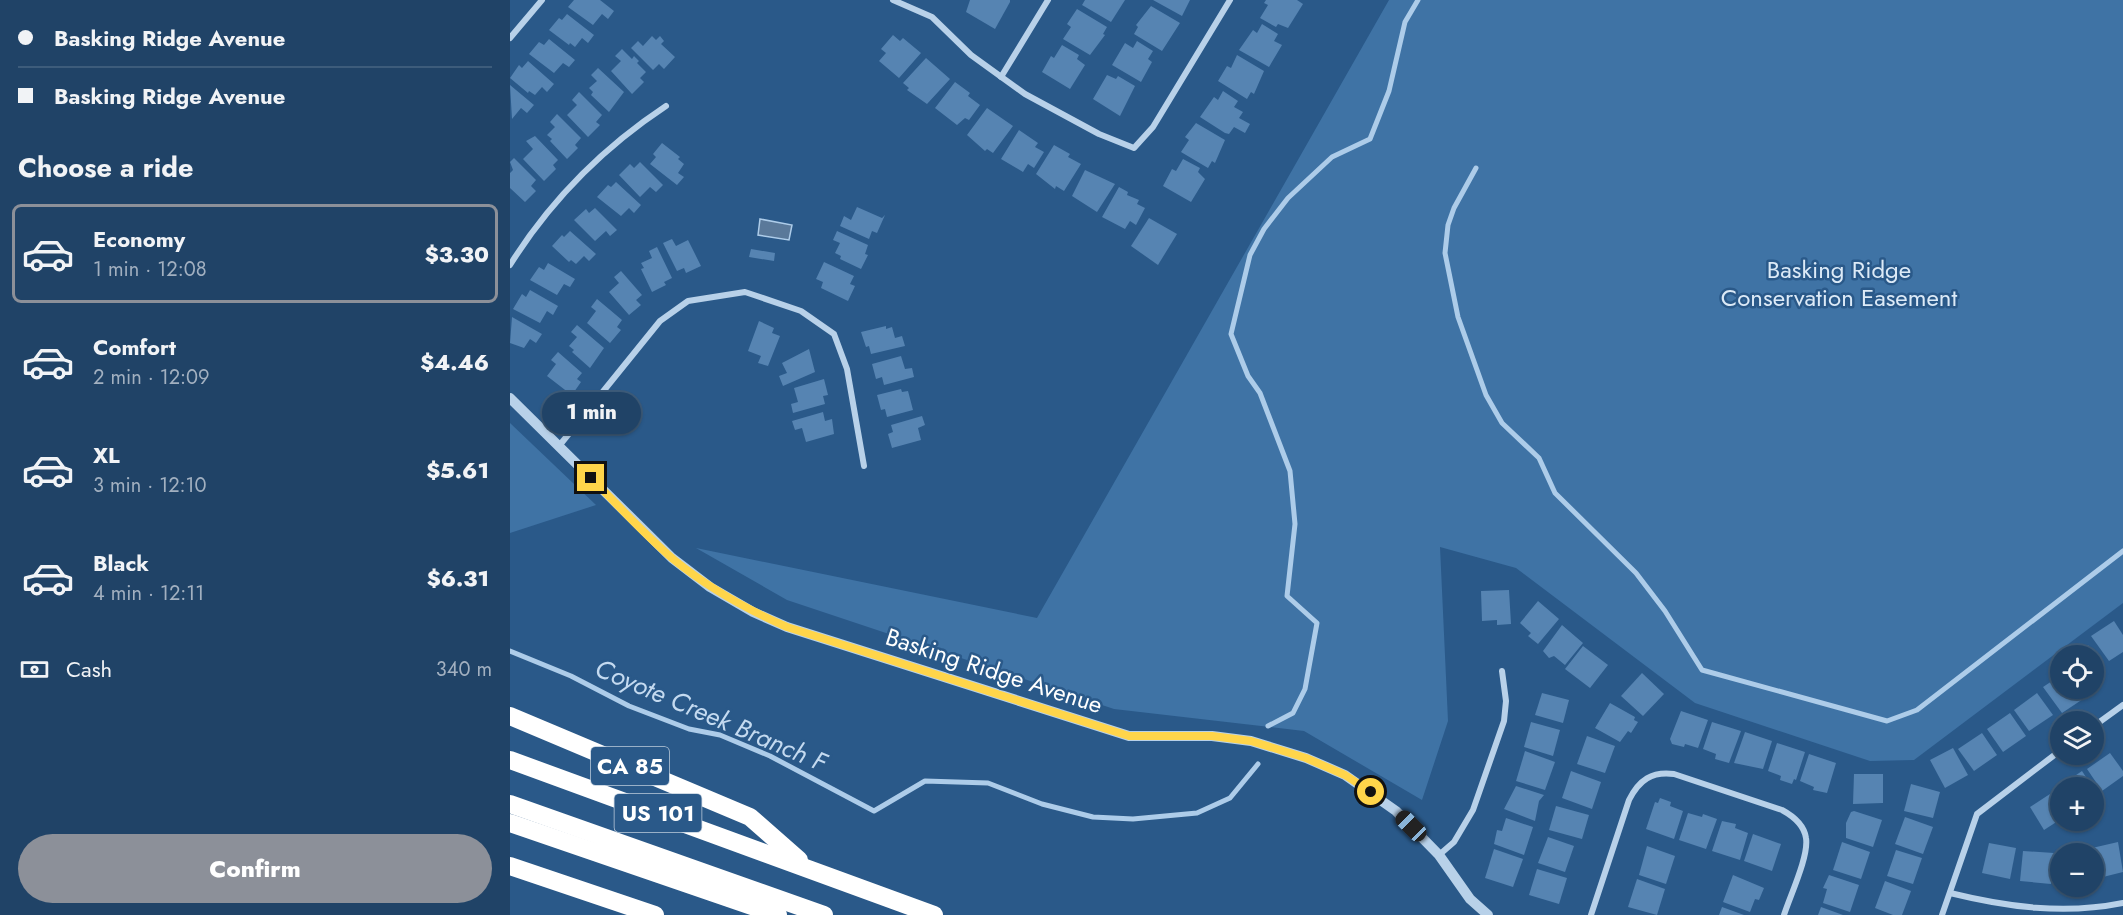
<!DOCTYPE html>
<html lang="en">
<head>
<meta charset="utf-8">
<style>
  body { margin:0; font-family:Jost,sans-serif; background:#2d4e70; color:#f1f3f6; height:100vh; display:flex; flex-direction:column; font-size:22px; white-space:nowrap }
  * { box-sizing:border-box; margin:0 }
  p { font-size:20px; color:#a2b0c0 }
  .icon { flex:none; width:33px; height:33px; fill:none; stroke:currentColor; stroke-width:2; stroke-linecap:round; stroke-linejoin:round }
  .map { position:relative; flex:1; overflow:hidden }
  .details { display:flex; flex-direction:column; background:#204367; width:510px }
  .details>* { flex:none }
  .top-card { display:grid; align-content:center; height:132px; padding:0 18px; background:#204367 }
  .fabs { position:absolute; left:1540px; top:645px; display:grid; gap:12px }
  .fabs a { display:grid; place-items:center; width:54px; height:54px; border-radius:50%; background:#204367; box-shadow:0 2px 4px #0004,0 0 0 2px #3d5c7b; font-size:30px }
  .end { position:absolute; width:27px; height:27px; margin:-14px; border:8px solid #ffd54a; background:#111; box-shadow:0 0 0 3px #111 }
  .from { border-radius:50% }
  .bubble { position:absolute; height:42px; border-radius:21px; background:#204367; box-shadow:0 2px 4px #0004,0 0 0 2px #3d5c7b; font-size:20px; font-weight:800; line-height:42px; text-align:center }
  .car { position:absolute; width:18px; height:36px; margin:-18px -9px; border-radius:8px; box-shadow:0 0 4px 2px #0007; background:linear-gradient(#222 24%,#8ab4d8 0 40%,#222 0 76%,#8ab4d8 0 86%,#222 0) }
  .top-card b { display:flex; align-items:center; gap:21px; height:57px; font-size:22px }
  .top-card b+b { border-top:2px solid #3d5c7b }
  .top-card i { width:15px; height:15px; background:#f1f3f6 }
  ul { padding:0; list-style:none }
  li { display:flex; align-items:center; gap:18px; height:99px; margin:0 12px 9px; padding:0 6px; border:3px solid transparent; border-radius:9px }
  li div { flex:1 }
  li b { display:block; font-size:22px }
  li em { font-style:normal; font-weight:800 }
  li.active { border-color:#8c9099 }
  li>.icon { width:54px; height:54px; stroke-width:1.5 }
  h2 { padding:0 18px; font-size:27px; line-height:72px }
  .pay { display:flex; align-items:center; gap:15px; height:66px; padding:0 18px; font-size:22px }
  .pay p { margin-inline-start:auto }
  .action { display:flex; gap:12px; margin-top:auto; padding:12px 18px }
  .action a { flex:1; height:69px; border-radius:36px; background:#8c9099; color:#fff; font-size:24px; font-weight:800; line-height:69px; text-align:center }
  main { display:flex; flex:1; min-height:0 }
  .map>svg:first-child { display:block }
  .green { fill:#3f73a5 }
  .water { fill:#5a799a; stroke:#adcce9; stroke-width:1.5 }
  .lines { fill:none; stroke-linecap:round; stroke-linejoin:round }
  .stream { stroke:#adcce9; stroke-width:5 }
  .building { fill:#5684b2 }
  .minor { stroke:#b8d1e9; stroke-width:6 }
  .tertiary { stroke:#b8d1e9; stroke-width:10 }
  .motorway { stroke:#fff; stroke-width:18 }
  .route { stroke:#ffd54a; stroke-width:8 }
  .labels { text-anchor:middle; stroke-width:5; stroke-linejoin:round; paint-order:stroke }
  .shield { fill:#2a5989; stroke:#bfcddc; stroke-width:1.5 }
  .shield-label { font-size:22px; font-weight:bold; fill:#fff }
  .park-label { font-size:24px; fill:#dceaf7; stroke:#2a5989 }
  .street-label { font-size:24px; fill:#fff; stroke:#2a5989 }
  .water-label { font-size:26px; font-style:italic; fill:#c4daf0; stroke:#2a5989 }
</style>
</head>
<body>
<main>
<section class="details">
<div class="top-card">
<b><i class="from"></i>Basking Ridge Avenue</b>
<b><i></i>Basking Ridge Avenue</b>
</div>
<h2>Choose a ride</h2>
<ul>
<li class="active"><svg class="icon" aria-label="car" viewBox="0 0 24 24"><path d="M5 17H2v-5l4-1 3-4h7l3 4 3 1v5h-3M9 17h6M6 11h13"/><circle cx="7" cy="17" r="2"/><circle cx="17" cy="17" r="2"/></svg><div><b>Economy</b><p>1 min · 12:08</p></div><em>$3.30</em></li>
<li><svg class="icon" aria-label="car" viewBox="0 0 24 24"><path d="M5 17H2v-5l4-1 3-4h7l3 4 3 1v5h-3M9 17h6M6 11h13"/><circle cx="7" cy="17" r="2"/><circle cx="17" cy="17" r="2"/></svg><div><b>Comfort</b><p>2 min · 12:09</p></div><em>$4.46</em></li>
<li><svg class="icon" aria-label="car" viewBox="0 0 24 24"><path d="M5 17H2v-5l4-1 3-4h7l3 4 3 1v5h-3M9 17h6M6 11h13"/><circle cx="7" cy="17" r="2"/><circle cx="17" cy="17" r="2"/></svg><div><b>XL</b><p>3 min · 12:10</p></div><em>$5.61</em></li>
<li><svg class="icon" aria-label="car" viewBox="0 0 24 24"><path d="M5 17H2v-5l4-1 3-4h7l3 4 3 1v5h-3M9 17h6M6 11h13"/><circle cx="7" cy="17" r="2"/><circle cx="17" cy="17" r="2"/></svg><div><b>Black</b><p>4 min · 12:11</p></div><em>$6.31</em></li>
</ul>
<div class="pay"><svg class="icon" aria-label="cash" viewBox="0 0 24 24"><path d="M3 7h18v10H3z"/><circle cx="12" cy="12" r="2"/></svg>Cash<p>340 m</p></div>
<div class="action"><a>Confirm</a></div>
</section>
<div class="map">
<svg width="1613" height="915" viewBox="0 0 1613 915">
  <rect width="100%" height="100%" fill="#2a5989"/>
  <!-- green -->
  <g class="green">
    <polygon points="879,0 1613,0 1613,603 1404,760 1360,761 1185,703 1006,568 930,547 938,721 912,800 794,731 604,709 277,600 186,548 527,618"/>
    <polygon points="0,423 86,505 0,533"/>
  </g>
  <!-- water -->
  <polygon class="water" points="250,219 282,225 279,240 248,235"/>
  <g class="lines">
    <!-- stream -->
    <g class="stream">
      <polyline points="966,168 944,208 938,225 935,253 948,317 976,395 992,423 1029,458 1045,493 1126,573 1155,611 1192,670 1377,721 1407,710 1613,551"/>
      <polyline points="0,651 61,676 119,706 179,729 210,735 260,756 364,811 415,781 478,783 532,804 583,817 623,819 687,813 720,798 748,764"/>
      <polyline points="758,726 783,713 795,689 807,623 777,596 785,524 780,471 750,393 738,376 721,334 740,255 754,229 778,198 822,157 860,139 879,91 895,22 908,0"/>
    </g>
  </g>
  <!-- building -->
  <g class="building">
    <polygon points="64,0 90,0 104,11 98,19 92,14 83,25 58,7"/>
    <polygon points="460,0 500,0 500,2 485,29 456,12"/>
    <polygon points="575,0 615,0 601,22 572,5"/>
    <polygon points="643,0 680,0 672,16"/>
    <polygon points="756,0 787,0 793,4 778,28 768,24 766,27 750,18 758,5 754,3"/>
    <polygon points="641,6 670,23 652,51 624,34 628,27 626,25"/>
    <polygon points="567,9 597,27 593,34 595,35 580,55 553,39 561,27 557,24"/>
    <polygon points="57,14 84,35 78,43 72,38 65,47 60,43 59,45 39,30 49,18 52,20"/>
    <polygon points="752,24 768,34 764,41 772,45 759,67 729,50 743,30 747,33"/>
    <polygon points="383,35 390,41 393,38 411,53 389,78 369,61 376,53 371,49"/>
    <polygon points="142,36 146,40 150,36 154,41 151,44 165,57 154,69 149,64 143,70 121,48 128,41 133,46"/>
    <polygon points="39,39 65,60 59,67 53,63 44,73 19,54 29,42 34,45"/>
    <polygon points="627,41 643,51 638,59 642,62 631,82 602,65 615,43 623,48"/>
    <polygon points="552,45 569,55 567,59 575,65 560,89 532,72 541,56 544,58"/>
    <polygon points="112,49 122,59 124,56 129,61 127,63 136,72 130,78 134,82 122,94 101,71 111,61 105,56"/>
    <polygon points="727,55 754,71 744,94 741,92 737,99 708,81 717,66 721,68"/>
    <polygon points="416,58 440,79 417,104 397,90 399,88 393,83"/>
    <polygon points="18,61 44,84 37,92 32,87 25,95 19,91 18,93 0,78 9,65 12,68"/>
    <polygon points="88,68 114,92 99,112 81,95 83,92 79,88 87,81 81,75"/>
    <polygon points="597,75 606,79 608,76 625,86 610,116 583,99"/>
    <polygon points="445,82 460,93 458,96 470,105 459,120 455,118 447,125 425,108"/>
    <polygon points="0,85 24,105 17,113 11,108 2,119"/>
    <polygon points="713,91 728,101 724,107 733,112 729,118 740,124 735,133 724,127 719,134 715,133 690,117 704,97 708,100"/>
    <polygon points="69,92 92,115 86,122 90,125 78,137 57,115 67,105 62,100"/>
    <polygon points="477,108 503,126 483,153 477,149 475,151 457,135"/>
    <polygon points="47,114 71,138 65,145 68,148 57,159 40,141 42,139 37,135 45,127 40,122"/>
    <polygon points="686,123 715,140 705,163 702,161 698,168 671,152 679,140 675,137"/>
    <polygon points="509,130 528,143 525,147 534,152 524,168 518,164 513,172 491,159"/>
    <polygon points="25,136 48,160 43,165 46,169 34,181 13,159 23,149 16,141"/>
    <polygon points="152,143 170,157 168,159 174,164 168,173 174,177 167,185 140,164 146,157 143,154"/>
    <polygon points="544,145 560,154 558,157 571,164 554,191 546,186 545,189 526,174"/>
    <polygon points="4,158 26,180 21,186 26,191 15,202 0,188 0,173 3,170 0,162"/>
    <polygon points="673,159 690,168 688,172 695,179 681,202 653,186 662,169 666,171"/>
    <polygon points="130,162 153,185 146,192 140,187 130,197 109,175 120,164 124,168"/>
    <polygon points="575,170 605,184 587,212 562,196"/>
    <polygon points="106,182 131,205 124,213 119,208 111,216 87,197 98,185 101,187"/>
    <polygon points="609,187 618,192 617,195 629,200 627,204 635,208 626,225 620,221 615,229 592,217"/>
    <polygon points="347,207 372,218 375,215 367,233 362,231 359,239 330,226 334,216 341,220"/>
    <polygon points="85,208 107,230 100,236 96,231 85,241 64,220 76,209 79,213"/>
    <polygon points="639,218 667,234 648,265 621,246"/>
    <polygon points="60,231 86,254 79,261 74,256 66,264 61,260 59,262 42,246 52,235 54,237"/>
    <polygon points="327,231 358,245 355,254 358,255 351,269 330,259 331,256 325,253 330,243 323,240"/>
    <polygon points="162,239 166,246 178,240 191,266 176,273 174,268 167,271 153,243"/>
    <polygon points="147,247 162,278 154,282 156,285 142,292 131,269 134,268 131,263 142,258 139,251"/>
    <polygon points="241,249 265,253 264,261 239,257"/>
    <polygon points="314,262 344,276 340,284 345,286 338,301 311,288 313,282 306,279"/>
    <polygon points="38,263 65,279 60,287 54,284 47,295 20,280 29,267 34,270"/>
    <polygon points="111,271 132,295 126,300 131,305 119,315 99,292 109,283 104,277"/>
    <polygon points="20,290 48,306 43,315 37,311 30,323 3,309 12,294 16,297"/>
    <polygon points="87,299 112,320 107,327 111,330 100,343 77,323 86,311 81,307"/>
    <polygon points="2,317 32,334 26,343 20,339 14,348 0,343"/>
    <polygon points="249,321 264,328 262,333 270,336 258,366 248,363 251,356 238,351"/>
    <polygon points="67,325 94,348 80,368 62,352 64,350 59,346 67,337 61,332"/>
    <polygon points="376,326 376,329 382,327 385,338 392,336 395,346 361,354 359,346 356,347 351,332"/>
    <polygon points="299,349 305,372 273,386 269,376 277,373 272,363"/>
    <polygon points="48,352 72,373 67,379 71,382 64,392 61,390 59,393 37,376 46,364 41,360"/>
    <polygon points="391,356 395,369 402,368 404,377 374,385 372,377 366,379 362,364"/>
    <polygon points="314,379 318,395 313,396 315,404 283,413 281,404 288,402 284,388"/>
    <polygon points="391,389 392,392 398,391 403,410 377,417 375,409 371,410 367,395"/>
    <polygon points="313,412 315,421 322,419 324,434 296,442 292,428 285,430 282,421"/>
    <polygon points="412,416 415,425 408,428 411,440 382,448 378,434 383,432 381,425"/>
    <polygon points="999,590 1001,624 987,625 987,620 972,621 971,591"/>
    <polygon points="1028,601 1049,619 1028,644 1018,636 1021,633 1010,623"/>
    <polygon points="1604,621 1613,635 1613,652 1599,661 1581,636"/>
    <polygon points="1052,625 1073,643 1055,665 1044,656 1039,658 1033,651"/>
    <polygon points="1578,645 1594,670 1584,676 1584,656 1562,656"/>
    <polygon points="1073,646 1098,665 1080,688 1055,669"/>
    <polygon points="1132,673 1154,694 1133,716 1111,696"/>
    <polygon points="1551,675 1551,688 1565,688 1573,699 1552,713 1533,687"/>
    <polygon points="1032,693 1059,700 1053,723 1025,715"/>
    <polygon points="1527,693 1543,715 1519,731 1504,710"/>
    <polygon points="1100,703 1125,717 1124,720 1128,722 1121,733 1118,731 1110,742 1085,728"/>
    <polygon points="1171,711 1198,720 1188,748 1175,744 1174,747 1162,744 1160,739"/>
    <polygon points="1500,713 1516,736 1493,752 1477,729"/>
    <polygon points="1021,722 1050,730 1043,756 1014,747"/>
    <polygon points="1202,722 1231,731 1219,763 1205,759 1206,754 1193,749"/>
    <polygon points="1235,732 1262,741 1253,769 1224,763"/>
    <polygon points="1472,733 1487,755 1464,771 1448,749"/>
    <polygon points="1077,736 1105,746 1095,773 1067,764"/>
    <polygon points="1267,743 1295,752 1286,780 1284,779 1282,784 1270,780 1271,776 1258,771"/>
    <polygon points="1443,748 1458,775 1435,788 1420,760"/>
    <polygon points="1015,751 1045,762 1035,790 1006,781"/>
    <polygon points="1600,753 1613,771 1613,776 1592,791 1577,769"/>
    <polygon points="1299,754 1326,763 1317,793 1303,790 1304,787 1290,781"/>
    <polygon points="1061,771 1091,782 1082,809 1052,798"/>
    <polygon points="1572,771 1583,788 1551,788 1550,786"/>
    <polygon points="1344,774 1373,774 1373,803 1343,804"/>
    <polygon points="1401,784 1430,792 1423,818 1394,811"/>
    <polygon points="1006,786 1034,795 1029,801 1025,821 994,809"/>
    <polygon points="1543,792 1551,804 1551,819 1534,830 1520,807"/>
    <polygon points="1150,798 1161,802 1160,806 1173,811 1164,839 1136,829 1145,802 1148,803"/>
    <polygon points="1046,806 1079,815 1072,839 1039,830"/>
    <polygon points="1344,811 1372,820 1363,847 1336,838 1336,823 1341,812"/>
    <polygon points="1178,813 1192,817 1193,814 1207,819 1196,849 1169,840"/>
    <polygon points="1395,817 1423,827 1413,854 1385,844"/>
    <polygon points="996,818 1023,827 1014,855 984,844 987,830 992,831"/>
    <polygon points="1212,821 1226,824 1225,828 1238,833 1230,860 1202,851"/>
    <polygon points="1243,834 1271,844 1262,871 1234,861"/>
    <polygon points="1038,837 1064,846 1055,872 1028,863"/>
    <polygon points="1332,842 1360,852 1351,879 1323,870"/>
    <polygon points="1608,842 1613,872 1589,878 1582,848"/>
    <polygon points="1479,843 1506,848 1500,879 1472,873"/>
    <polygon points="1137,846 1165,856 1156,884 1129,875"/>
    <polygon points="984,849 1013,859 1003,887 975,878"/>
    <polygon points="1386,850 1412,858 1403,884 1377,876"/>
    <polygon points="1513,851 1544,853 1541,884 1510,881"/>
    <polygon points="1027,869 1057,878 1049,904 1019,895"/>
    <polygon points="1223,875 1254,888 1249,900 1245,899 1240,912 1213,902"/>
    <polygon points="1319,875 1349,885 1340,912 1313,903 1317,889 1313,888"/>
    <polygon points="1127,879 1155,889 1147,915 1118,907"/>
    <polygon points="1375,881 1401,891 1392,915 1383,915 1365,908"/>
    <polygon points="1212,907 1234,915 1209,915"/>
    <polygon points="1311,907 1333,915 1308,915"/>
  </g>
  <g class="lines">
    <!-- minor -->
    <g class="minor">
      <polyline points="383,0 422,17 461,55 515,94 589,134 624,148 643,127 720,0"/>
      <polyline points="0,38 32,0"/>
      <polyline points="491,77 538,0"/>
      <path d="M0,265c40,-64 94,-118 156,-159"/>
      <polyline points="49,446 150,321 178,301 235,292 291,311 324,334 337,369 354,466"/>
      <polyline points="1584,726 1613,705"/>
      <polyline points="929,855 944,842 963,810 994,721 996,701 992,671"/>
      <path d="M1440,893c57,14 114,22 173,10"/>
      <path d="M1081,915l38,-115c10,-20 23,-29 45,-26l108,36c11,6 22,14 24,28 3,18 -16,58 -22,77"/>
      <polyline points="1432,915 1467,814 1551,750"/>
    </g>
    <!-- tertiary -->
    <polyline class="tertiary" points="0,398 162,558 200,587 243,612 277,627 619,736 702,736 741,741 796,758 835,775 886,811 929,855 960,899 978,915"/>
    <!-- motorway -->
    <g class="motorway">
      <polyline points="0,716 240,817 289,860"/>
      <polyline points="0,760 424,915"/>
      <polyline points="0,804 314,915"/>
      <polyline points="0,823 268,915"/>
      <polyline points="0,866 145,915"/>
    </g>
  </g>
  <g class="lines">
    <!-- route -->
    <path class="route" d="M81,478c27,27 53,56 82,81 34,28 73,50 114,68l342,109h83l39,5 55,17 39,17 26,17"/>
  </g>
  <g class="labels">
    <!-- shield labels -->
    <g class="shield">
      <rect x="81" y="747" width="78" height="38" rx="4.5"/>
      <rect x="104.5" y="794" width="87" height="38" rx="4.5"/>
    </g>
    <g class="shield-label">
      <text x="120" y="774">CA 85</text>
      <text x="148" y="821">US 101</text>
    </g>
    <!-- park labels -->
    <g class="park-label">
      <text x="1329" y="278">Basking Ridge<tspan x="1329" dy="28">Conservation Easement</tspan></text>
    </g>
    <!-- street labels -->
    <g class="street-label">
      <text transform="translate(484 671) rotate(18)" y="8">Basking Ridge Avenue</text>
    </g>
    <!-- water labels -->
    <g class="water-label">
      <text transform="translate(201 715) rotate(23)" y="9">Coyote Creek Branch F</text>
    </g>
  </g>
</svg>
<div class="fabs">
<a><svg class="icon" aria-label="locate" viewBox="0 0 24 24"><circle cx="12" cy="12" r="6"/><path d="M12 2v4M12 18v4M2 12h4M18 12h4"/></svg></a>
<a><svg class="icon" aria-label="layers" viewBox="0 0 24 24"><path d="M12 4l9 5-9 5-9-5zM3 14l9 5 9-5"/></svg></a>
<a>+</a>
<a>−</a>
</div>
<i class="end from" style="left:861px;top:792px"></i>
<i class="end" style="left:81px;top:478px"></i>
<div class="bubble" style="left:32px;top:392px;width:99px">1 min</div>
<i class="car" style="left:901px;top:826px;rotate:315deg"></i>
</div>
</main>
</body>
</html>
